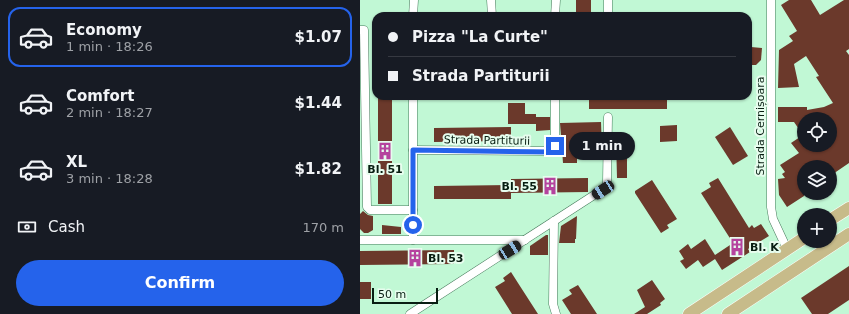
<!DOCTYPE html>
<html lang="en">
<head>
<meta charset="utf-8">
<style>
  body { margin:0; font-family:"DejaVu Sans",sans-serif; background:#20242c; color:#f1f3f6; height:100vh; display:flex; flex-direction:column; font-size:15px; white-space:nowrap }
  * { box-sizing:border-box; margin:0 }
  p { font-size:13px; color:#9ea1a6 }
  .icon { flex:none; width:22px; height:22px; fill:none; stroke:currentColor; stroke-width:2; stroke-linecap:round; stroke-linejoin:round }
  .map { position:relative; flex:1; overflow:hidden }
  .side { display:flex; flex-direction:column; background:#171b24; width:360px }
  .side>* { flex:none }
  .hud { position:absolute; left:12px; top:12px; width:380px; height:88px; border-radius:12px; box-shadow:0 1px 3px #0004; display:grid; align-content:center; height:88px; padding:0 16px; background:#171b24 }
  .fabs { position:absolute; left:437px; top:112px; display:grid; gap:8px }
  .fabs a { display:grid; place-items:center; width:40px; height:40px; border-radius:50%; background:#171b24; box-shadow:0 1px 3px #0004; font-size:20px }
  .scale { position:absolute; left:12px; bottom:10px; width:66px; box-sizing:border-box; padding-left:4px; border:2px solid #081e12; border-top:0; font-size:11px; line-height:14px; white-space:nowrap; color:#081e12; -webkit-text-stroke:3px #e7fdee; paint-order:stroke }
  .end { position:absolute; width:18px; height:18px; margin:-9px; border:5px solid #2563eb; background:#fff; box-shadow:0 0 0 2px #fff }
  .from { border-radius:50% }
  .bubble { position:absolute; height:28px; border-radius:14px; background:#171b24; box-shadow:0 1px 3px #0004; font-size:13px; font-weight:600; line-height:28px; text-align:center }
  .car { position:absolute; width:12px; height:24px; margin:-12px -6px; border-radius:5px; box-shadow:0 0 3px 1px #0007; background:linear-gradient(#222 24%,#8ab4d8 0 40%,#222 0 76%,#8ab4d8 0 86%,#222 0) }
  .hud b { display:flex; align-items:center; gap:14px; height:38px; font-size:15px }
  .hud b+b { border-top:1px solid #363941 }
  .hud i { width:10px; height:10px; background:#f1f3f6 }
  ul { padding:7px 0 0; list-style:none }
  li { display:flex; align-items:center; gap:12px; height:60px; margin:0 8px 6px; padding:0 8px; border:2px solid transparent; border-radius:12px }
  li div { flex:1 }
  li b { display:block; font-size:15px }
  li em { font-style:normal; font-weight:600 }
  li.active { border-color:#2563eb }
  li>.icon { width:36px; height:36px; stroke-width:1.5 }
  .pay { display:flex; align-items:center; gap:10px; height:44px; padding:0 16px; font-size:15px }
  .pay p { margin-inline-start:auto }
  .button { display:flex; gap:8px; margin-top:auto; padding:8px 16px }
  .button a { flex:1; height:46px; border-radius:24px; background:#2563eb; color:#fff; font-size:16px; font-weight:600; line-height:46px; text-align:center }
  main { display:flex; flex:1; min-height:0 }
  .map>svg:first-child { display:block }
  .building { fill:#6b392b; fill-rule:evenodd }
  .lines { fill:none; stroke-linecap:round; stroke-linejoin:round }
  .street-casing { stroke:#45795a; stroke-width:9 }
  .primary-casing { stroke:#fff; stroke-width:13 }
  .street { stroke:#fff; stroke-width:8 }
  .primary { stroke:#c7bb8a; stroke-width:12 }
  .route { stroke:#2563eb; stroke-width:5 }
  .labels { text-anchor:middle; stroke-width:4; stroke-linejoin:round; paint-order:stroke }
  .street-label { font-size:11px; fill:#081e12; stroke:#e7fdee }
  .poi-label { font-size:11px; font-weight:bold; fill:#081e12; stroke:#e7fdee; text-anchor:start }
</style>
</head>
<body>
<main>
<section class="side">
<ul>
<li class="active"><svg class="icon" aria-label="car" viewBox="0 0 24 24"><path d="M5 17H2v-5l4-1 3-4h7l3 4 3 1v5h-3M9 17h6M6 11h13"/><circle cx="7" cy="17" r="2"/><circle cx="17" cy="17" r="2"/></svg><div><b>Economy</b><p>1 min · 18:26</p></div><em>$1.07</em></li>
<li><svg class="icon" aria-label="car" viewBox="0 0 24 24"><path d="M5 17H2v-5l4-1 3-4h7l3 4 3 1v5h-3M9 17h6M6 11h13"/><circle cx="7" cy="17" r="2"/><circle cx="17" cy="17" r="2"/></svg><div><b>Comfort</b><p>2 min · 18:27</p></div><em>$1.44</em></li>
<li><svg class="icon" aria-label="car" viewBox="0 0 24 24"><path d="M5 17H2v-5l4-1 3-4h7l3 4 3 1v5h-3M9 17h6M6 11h13"/><circle cx="7" cy="17" r="2"/><circle cx="17" cy="17" r="2"/></svg><div><b>XL</b><p>3 min · 18:28</p></div><em>$1.82</em></li>
</ul>
<div class="pay"><svg class="icon" aria-label="cash" viewBox="0 0 24 24"><path d="M3 7h18v10H3z"/><circle cx="12" cy="12" r="2"/></svg>Cash<p>170 m</p></div>
<div class="button"><a>Confirm</a></div>
</section>
<div class="map">
<svg width="489" height="314" viewBox="0 0 489 314">
  <rect width="100%" height="100%" fill="#c1f8d5"/>
  <!-- building -->
  <g class="building">
    <rect x="216" y="0" width="15" height="16"/>
    <path d="M429,0h22l9,15 24,-15h5v49l-3,2 3,4v108l-19,13v-9h-26v29l-17,11 -8,-12 -1,-16 7,-1 -3,-4 3,-2 -5,-7 19,-12 -8,-10 12,-8 -9,-13h-16v-15h29v3l17,-3 9,-4 -17,-26 3,-1 -13,-20 -12,8 5,23 -21,1 1,-38 14,-9 -4,-5 8,-5 -16,-26zM444,119h26v26h-26z"/>
    <polygon points="391,47 402,48 401,60 396,65 390,65"/>
    <rect x="18" y="96" width="14" height="108"/>
    <rect x="229" y="96" width="78" height="13"/>
    <polygon points="148,103 165,103 165,114 176,114 176,117 190,117 190,130 176,131 176,124 148,124"/>
    <polygon points="241,122 242,151 234,152 234,157 217,158 217,163 203,163 200,123"/>
    <polygon points="317,125 317,141 300,142 300,126"/>
    <polygon points="151,127 151,141 74,142 74,128"/>
    <polygon points="370,127 388,156 373,165 355,137"/>
    <polygon points="272,138 273,152 267,152 267,178 257,178 256,139"/>
    <polygon points="228,178 228,192 151,193 151,199 74,199 74,186 151,185 151,179"/>
    <polygon points="358,178 389,228 392,225 394,228 401,224 409,236 388,249 390,252 362,270 355,259 343,267 338,260 326,269 320,261 324,259 319,251 328,244 331,249 345,239 355,255 373,243 341,193 351,187 349,183"/>
    <polygon points="292,180 317,219 307,225 309,228 301,233 275,193 275,191"/>
    <polygon points="3,211 8,215 13,216 13,230 8,233 4,233 0,229 0,214"/>
    <polygon points="217,216 216,239 215,239 215,243 199,243 201,226"/>
    <polygon points="22,225 41,227 41,234 22,234"/>
    <polygon points="186,235 188,235 188,255 170,255 170,246"/>
    <polygon points="94,250 94,264 0,265 0,251"/>
    <polygon points="489,266 489,300 468,314 452,314 441,298"/>
    <polygon points="151,272 158,283 178,314 152,314 135,287 145,281 143,278"/>
    <polygon points="292,280 305,299 300,303 301,305 287,314 274,314 285,307 277,290"/>
    <rect x="0" y="282" width="11" height="17"/>
    <polygon points="218,285 237,314 211,314 202,300 212,294 209,290"/>
  </g>
  <g class="lines">
    <!-- street casing -->
    <g class="street-casing">
      <g id="street">
        <polyline points="131,0 132,16"/>
        <polyline points="411,0 411,207 413,219 427,249"/>
        <polyline points="53,16 54,0"/>
        <polyline points="195,16 196,0"/>
        <polyline points="248,16 248,0"/>
        <polyline points="0,30 4,30 7,207 10,210 53,210"/>
        <polyline points="53,150 190,151 193,150 195,147 195,96"/>
        <polyline points="194,221 193,304 196,314"/>
        <polyline points="0,240 165,240"/>
        <polyline points="53,240 53,96"/>
        <polyline points="50,314 245,188 247,183 248,117"/>
      </g>
    </g>
    <!-- primary casing -->
    <g class="primary-casing">
      <g id="primary">
        <polyline points="470,220 489,208"/>
        <polyline points="329,314 444,238"/>
        <polyline points="368,314 489,234"/>
      </g>
    </g>
    <!-- street -->
    <use href="#street" class="street"/>
    <!-- primary -->
    <use href="#primary" class="primary"/>
  </g>
  <g class="lines">
    <!-- route -->
    <polyline class="route" points="53,225 53,150 190,152 195,146"/>
  </g>
  <!-- icons -->
  <defs>
    <g id="building-bare" transform="scale(1.38)"><path d="M-4-6H4V6H1V3H-1V6H-4ZM-2.5-4.3h1.7v1.8h-1.7ZM.8-4.3h1.7v1.8H.8ZM-2.5-1h1.7V.8h-1.7ZM.8-1h1.7V.8H.8Z" fill="#b5439e" stroke="#e7fdee" stroke-width="2.5" paint-order="stroke"/></g>
  </defs>
  <g fill-rule="evenodd">
    <use href="#building-bare" x="25" y="151"/>
    <use href="#building-bare" x="190" y="186"/>
    <use href="#building-bare" x="377" y="247"/>
    <use href="#building-bare" x="55" y="258"/>
  </g>
  <g class="labels">
    <!-- street labels -->
    <g class="street-label">
      <text transform="translate(400 126) rotate(-90)" y="4">Strada Cernișoara</text>
      <text transform="translate(127 140) rotate(1)" y="4">Strada Partiturii</text>
    </g>
    <!-- poi labels -->
    <g class="poi-label">
      <text x="25" y="173" text-anchor="middle">Bl. 51</text>
      <text x="177" y="190" text-anchor="end">Bl. 55</text>
      <text x="390" y="251">Bl. K</text>
      <text x="68" y="262">Bl. 53</text>
    </g>
  </g>
</svg>
<div class="fabs">
<a><svg class="icon" aria-label="locate" viewBox="0 0 24 24"><circle cx="12" cy="12" r="6"/><path d="M12 2v4M12 18v4M2 12h4M18 12h4"/></svg></a>
<a><svg class="icon" aria-label="layers" viewBox="0 0 24 24"><path d="M12 4l9 5-9 5-9-5zM3 14l9 5 9-5"/></svg></a>
<a>+</a>
</div>
<div class="scale">50 m</div>
<i class="end from" style="left:53px;top:225px"></i>
<i class="end" style="left:195px;top:146px"></i>
<div class="bubble" style="left:209px;top:132px;width:66px">1 min</div>
<i class="car" style="left:243px;top:190px;rotate:237deg"></i>
<i class="car" style="left:150px;top:250px;rotate:58deg"></i>
<div class="hud">
<b><i class="from"></i>Pizza &quot;La Curte&quot;</b>
<b><i></i>Strada Partiturii</b>
</div>
</div>
</main>
</body>
</html>
